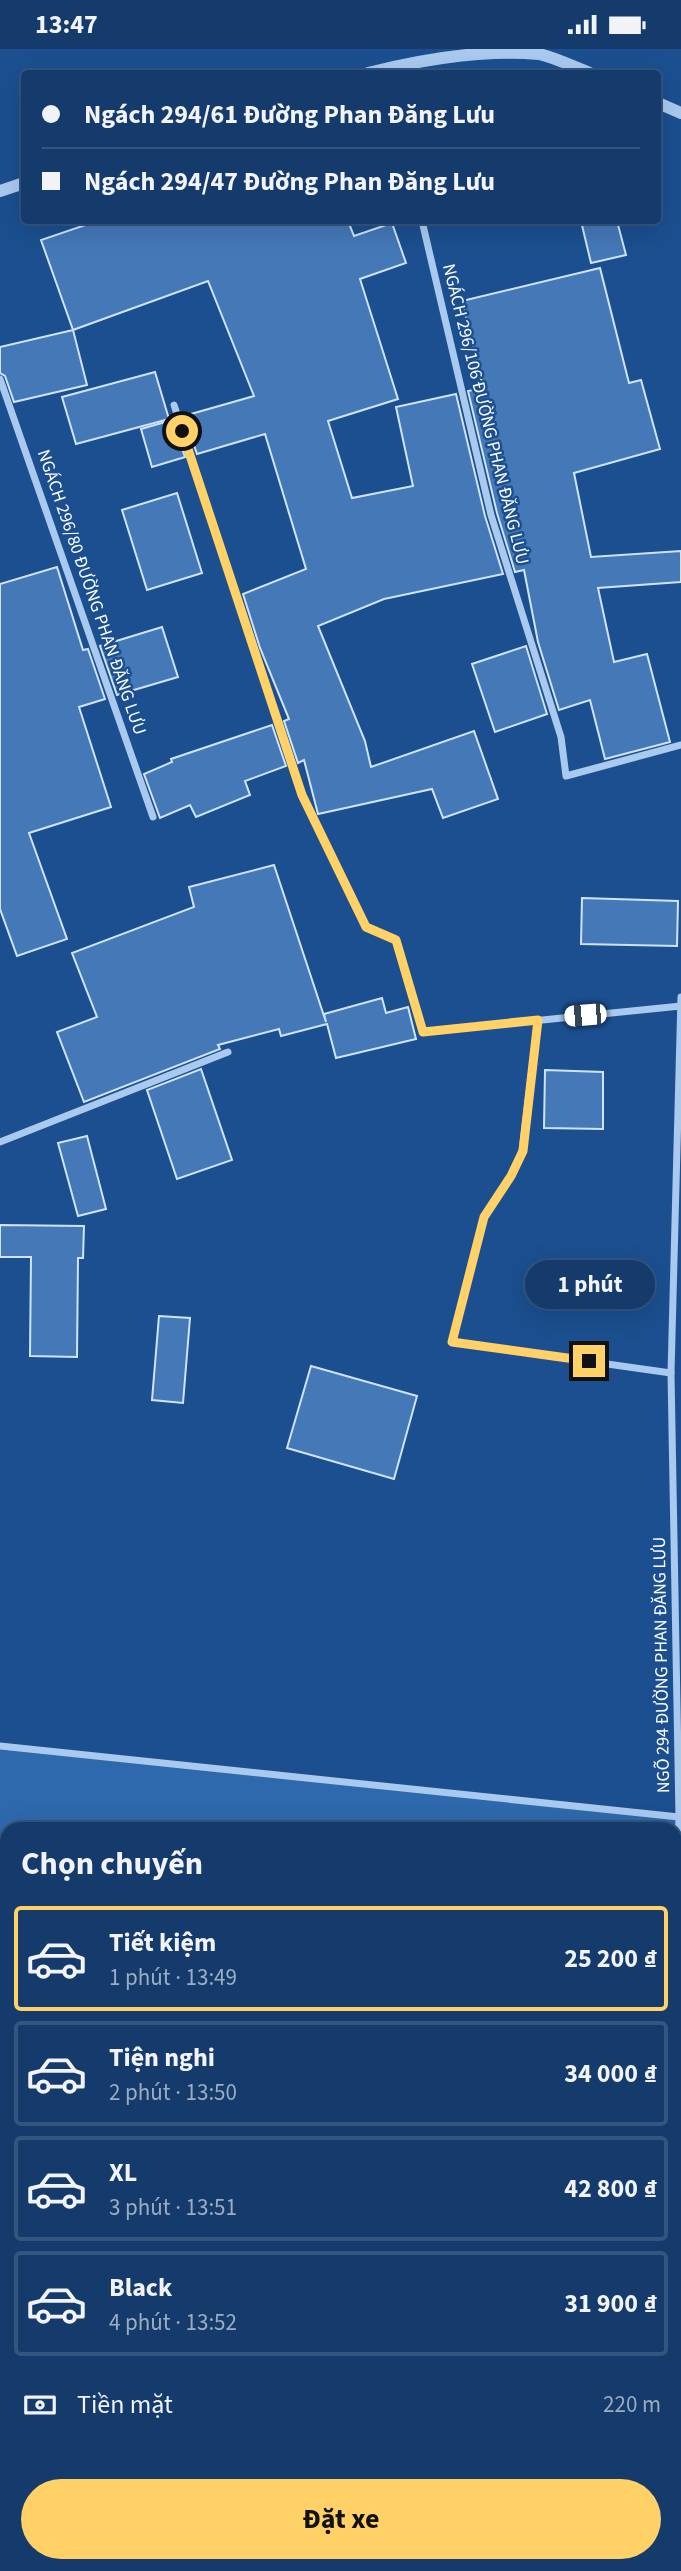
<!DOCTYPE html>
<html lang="vi">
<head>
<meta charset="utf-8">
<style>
  body { margin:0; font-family:"Source Sans 3",sans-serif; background:#214673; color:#f1f3f6; height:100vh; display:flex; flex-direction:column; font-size:26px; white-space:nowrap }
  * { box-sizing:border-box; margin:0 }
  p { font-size:23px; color:#9dadc1 }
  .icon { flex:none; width:38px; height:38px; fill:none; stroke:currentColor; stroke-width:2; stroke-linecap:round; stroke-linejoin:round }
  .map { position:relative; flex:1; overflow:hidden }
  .drawer { position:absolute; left:0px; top:1773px; width:682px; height:751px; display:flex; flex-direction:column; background:#143b6b; border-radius:21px 21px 0 0; box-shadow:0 7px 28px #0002,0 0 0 2px #33557e }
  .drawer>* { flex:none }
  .hud { position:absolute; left:21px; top:21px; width:640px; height:154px; border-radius:7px; box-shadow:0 7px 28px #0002,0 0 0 2px #33557e; display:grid; align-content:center; height:154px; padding:0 21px; background:#143b6b }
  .end { position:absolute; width:32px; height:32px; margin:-16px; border:9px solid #ffd166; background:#111; box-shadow:0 0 0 4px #111 }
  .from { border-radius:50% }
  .bubble { position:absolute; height:49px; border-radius:24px; background:#143b6b; box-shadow:0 7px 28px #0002,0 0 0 2px #33557e; font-size:23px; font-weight:700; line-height:49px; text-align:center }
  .car { position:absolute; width:21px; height:42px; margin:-21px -10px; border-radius:9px; box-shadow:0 0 5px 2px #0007; background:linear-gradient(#fff 24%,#345 0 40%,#fff 0 76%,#345 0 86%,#fff 0) }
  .hud b { display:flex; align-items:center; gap:24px; height:66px; font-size:26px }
  .hud b+b { border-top:2px solid #33557e }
  .hud i { width:18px; height:18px; background:#f1f3f6 }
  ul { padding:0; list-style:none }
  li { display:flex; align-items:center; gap:21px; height:105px; margin:0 14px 10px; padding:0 7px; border:4px solid #33557e; border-radius:7px }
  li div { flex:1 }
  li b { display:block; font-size:26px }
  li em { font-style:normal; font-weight:700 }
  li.current { border-color:#ffd166 }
  li>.icon { width:63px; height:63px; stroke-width:1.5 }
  h2 { padding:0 21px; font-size:32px; line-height:84px }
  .pay { display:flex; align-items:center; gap:18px; height:77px; padding:0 21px; font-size:26px }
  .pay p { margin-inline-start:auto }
  .cta { display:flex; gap:14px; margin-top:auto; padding:14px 21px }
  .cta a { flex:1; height:80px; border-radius:42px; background:#ffd166; color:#111; font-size:28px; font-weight:700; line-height:80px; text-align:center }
  .status { display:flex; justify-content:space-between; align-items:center; height:49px; padding:0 35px; background:#143b6b; direction:ltr }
  .status svg { height:19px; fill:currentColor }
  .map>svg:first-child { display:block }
  .green { fill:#2e69ad }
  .building { fill:#4478b7; stroke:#cfe3fa; stroke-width:2 }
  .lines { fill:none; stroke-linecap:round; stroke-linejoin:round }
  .minor { stroke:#a9c9ee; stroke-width:7 }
  .tertiary { stroke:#a9c9ee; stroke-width:12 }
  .route { stroke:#ffd166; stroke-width:9 }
  .labels { text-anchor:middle; stroke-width:5; stroke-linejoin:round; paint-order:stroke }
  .street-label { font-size:18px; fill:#fff; stroke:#1b4f8f }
</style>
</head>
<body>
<div class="status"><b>13:47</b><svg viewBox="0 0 49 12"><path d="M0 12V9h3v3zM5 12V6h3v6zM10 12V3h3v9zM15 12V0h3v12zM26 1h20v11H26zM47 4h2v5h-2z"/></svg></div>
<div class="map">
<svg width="681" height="2522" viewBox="0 0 681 2522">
  <rect width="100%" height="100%" fill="#1b4f8f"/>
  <!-- green -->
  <polygon class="green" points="0,1697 679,1768 676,1780 7,1780 7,2516 660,2517 660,2522 0,2522"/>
  <!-- building -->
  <g class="building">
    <polygon points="97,172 348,172 354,187 392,174 406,214 360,230 398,350 328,372 352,449 413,437 396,358 456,345 485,467 503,525 384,550 318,577 365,692 371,718 474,682 498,750 443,769 432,740 318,765 304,711 298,714 284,672 289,670 260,599 243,545 306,520 265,385 197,405 184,367 254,347 208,232 73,281 87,336 14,353 5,327 0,324 0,298 73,281 41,191"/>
    <polygon points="581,172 617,172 626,206 591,214"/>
    <polygon points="600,219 629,334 641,331 660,400 574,424 591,508 681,502 681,533 598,539 614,613 647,605 670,693 605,710 590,651 559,661 538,593 524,521 515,523 497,464 468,342 483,339 462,252"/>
    <polygon points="155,323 169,370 76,395 62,348"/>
    <polygon points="172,371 185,408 152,418 141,380"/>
    <polygon points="177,444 202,524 147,541 122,461"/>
    <polygon points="57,518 83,601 88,600 105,650 79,658 111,758 29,784 67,890 17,907 0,860 0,535"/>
    <polygon points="162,578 178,628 117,646 100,597"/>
    <polygon points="526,597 547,665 495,683 472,615"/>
    <polygon points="272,676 286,717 245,732 250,746 196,768 190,756 160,769 144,725 172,713 171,710"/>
    <polygon points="274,816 326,973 324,965 382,949 386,964 408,958 416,990 336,1009 327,975 281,987 279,980 218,996 220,1000 84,1053 57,983 97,968 72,904 194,858 189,838"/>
    <polygon points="582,849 678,852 677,897 581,895"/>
    <polygon points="201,1020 232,1111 177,1130 147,1041"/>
    <polygon points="545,1021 603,1023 603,1080 544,1079"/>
    <polygon points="87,1087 106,1160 78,1167 58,1094"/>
    <polygon points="0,1176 84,1177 83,1209 78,1209 77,1308 30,1307 31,1208 0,1208"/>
    <polygon points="159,1267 190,1269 183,1354 152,1351"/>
    <polygon points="311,1317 417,1347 394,1430 287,1399"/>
  </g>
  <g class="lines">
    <!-- minor -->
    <g class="minor">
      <polyline points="422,172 491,466 561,688 566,727 681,696"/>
      <polyline points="0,330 153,768"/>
      <polyline points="174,356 302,746 366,878 396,891 423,983 681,957"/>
      <polyline points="538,971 522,1102 511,1127 484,1168 452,1293 671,1324"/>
      <polyline points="0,1093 228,1003"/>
      <polyline points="0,1697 679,1768 671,1324 681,948"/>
      <polyline points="676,1906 679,1768"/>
      <polyline points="660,2522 660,2516"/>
    </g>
    <!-- tertiary -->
    <g class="tertiary">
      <path d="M368,24c52,-13 118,-24 171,-19 17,4 35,13 51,19"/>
      <polyline points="658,54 681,64"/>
      <polyline points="0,142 24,134"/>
    </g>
  </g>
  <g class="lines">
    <!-- route -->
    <polyline class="route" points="182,382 302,746 366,878 396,891 423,983 538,971 523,1102 511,1127 484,1168 452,1293 589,1312"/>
  </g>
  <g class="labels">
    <!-- street labels -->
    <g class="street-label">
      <text transform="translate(486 365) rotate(76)" y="6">NGÁCH 296/106 ĐƯỜNG PHAN ĐĂNG LƯU</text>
      <text transform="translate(92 543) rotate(71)" y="6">NGÁCH 296/80 ĐƯỜNG PHAN ĐĂNG LƯU</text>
      <text transform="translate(661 1616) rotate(-91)" y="6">NGÕ 294 ĐƯỜNG PHAN ĐĂNG LƯU</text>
    </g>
  </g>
</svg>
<i class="end from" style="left:182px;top:382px"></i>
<i class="end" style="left:589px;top:1312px"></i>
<div class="bubble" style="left:525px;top:1211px;width:130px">1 phút</div>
<i class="car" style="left:585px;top:966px;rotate:265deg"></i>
<div class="hud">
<b><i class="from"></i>Ngách 294/61 Đường Phan Đăng Lưu</b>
<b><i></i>Ngách 294/47 Đường Phan Đăng Lưu</b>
</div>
<section class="drawer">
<h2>Chọn chuyến</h2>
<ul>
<li class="current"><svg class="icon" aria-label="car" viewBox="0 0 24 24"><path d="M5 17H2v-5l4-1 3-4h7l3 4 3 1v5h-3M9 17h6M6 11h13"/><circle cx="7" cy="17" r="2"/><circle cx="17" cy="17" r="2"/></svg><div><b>Tiết kiệm</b><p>1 phút · 13:49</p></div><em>25 200 ₫</em></li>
<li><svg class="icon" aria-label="car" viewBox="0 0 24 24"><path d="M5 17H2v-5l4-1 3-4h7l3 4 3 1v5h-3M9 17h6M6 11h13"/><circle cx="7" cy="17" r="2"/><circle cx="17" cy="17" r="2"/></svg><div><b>Tiện nghi</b><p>2 phút · 13:50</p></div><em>34 000 ₫</em></li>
<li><svg class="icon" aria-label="car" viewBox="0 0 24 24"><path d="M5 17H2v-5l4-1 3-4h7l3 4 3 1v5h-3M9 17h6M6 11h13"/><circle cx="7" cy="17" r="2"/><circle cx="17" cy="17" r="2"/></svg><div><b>XL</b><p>3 phút · 13:51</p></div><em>42 800 ₫</em></li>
<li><svg class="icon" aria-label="car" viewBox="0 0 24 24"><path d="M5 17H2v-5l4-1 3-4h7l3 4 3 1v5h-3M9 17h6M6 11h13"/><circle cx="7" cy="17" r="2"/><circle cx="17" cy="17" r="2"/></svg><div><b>Black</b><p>4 phút · 13:52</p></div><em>31 900 ₫</em></li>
</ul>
<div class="pay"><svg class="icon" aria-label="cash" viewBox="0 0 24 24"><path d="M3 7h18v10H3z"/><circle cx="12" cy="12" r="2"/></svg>Tiền mặt<p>220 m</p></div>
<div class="cta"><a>Đặt xe</a></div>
</section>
</div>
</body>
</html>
